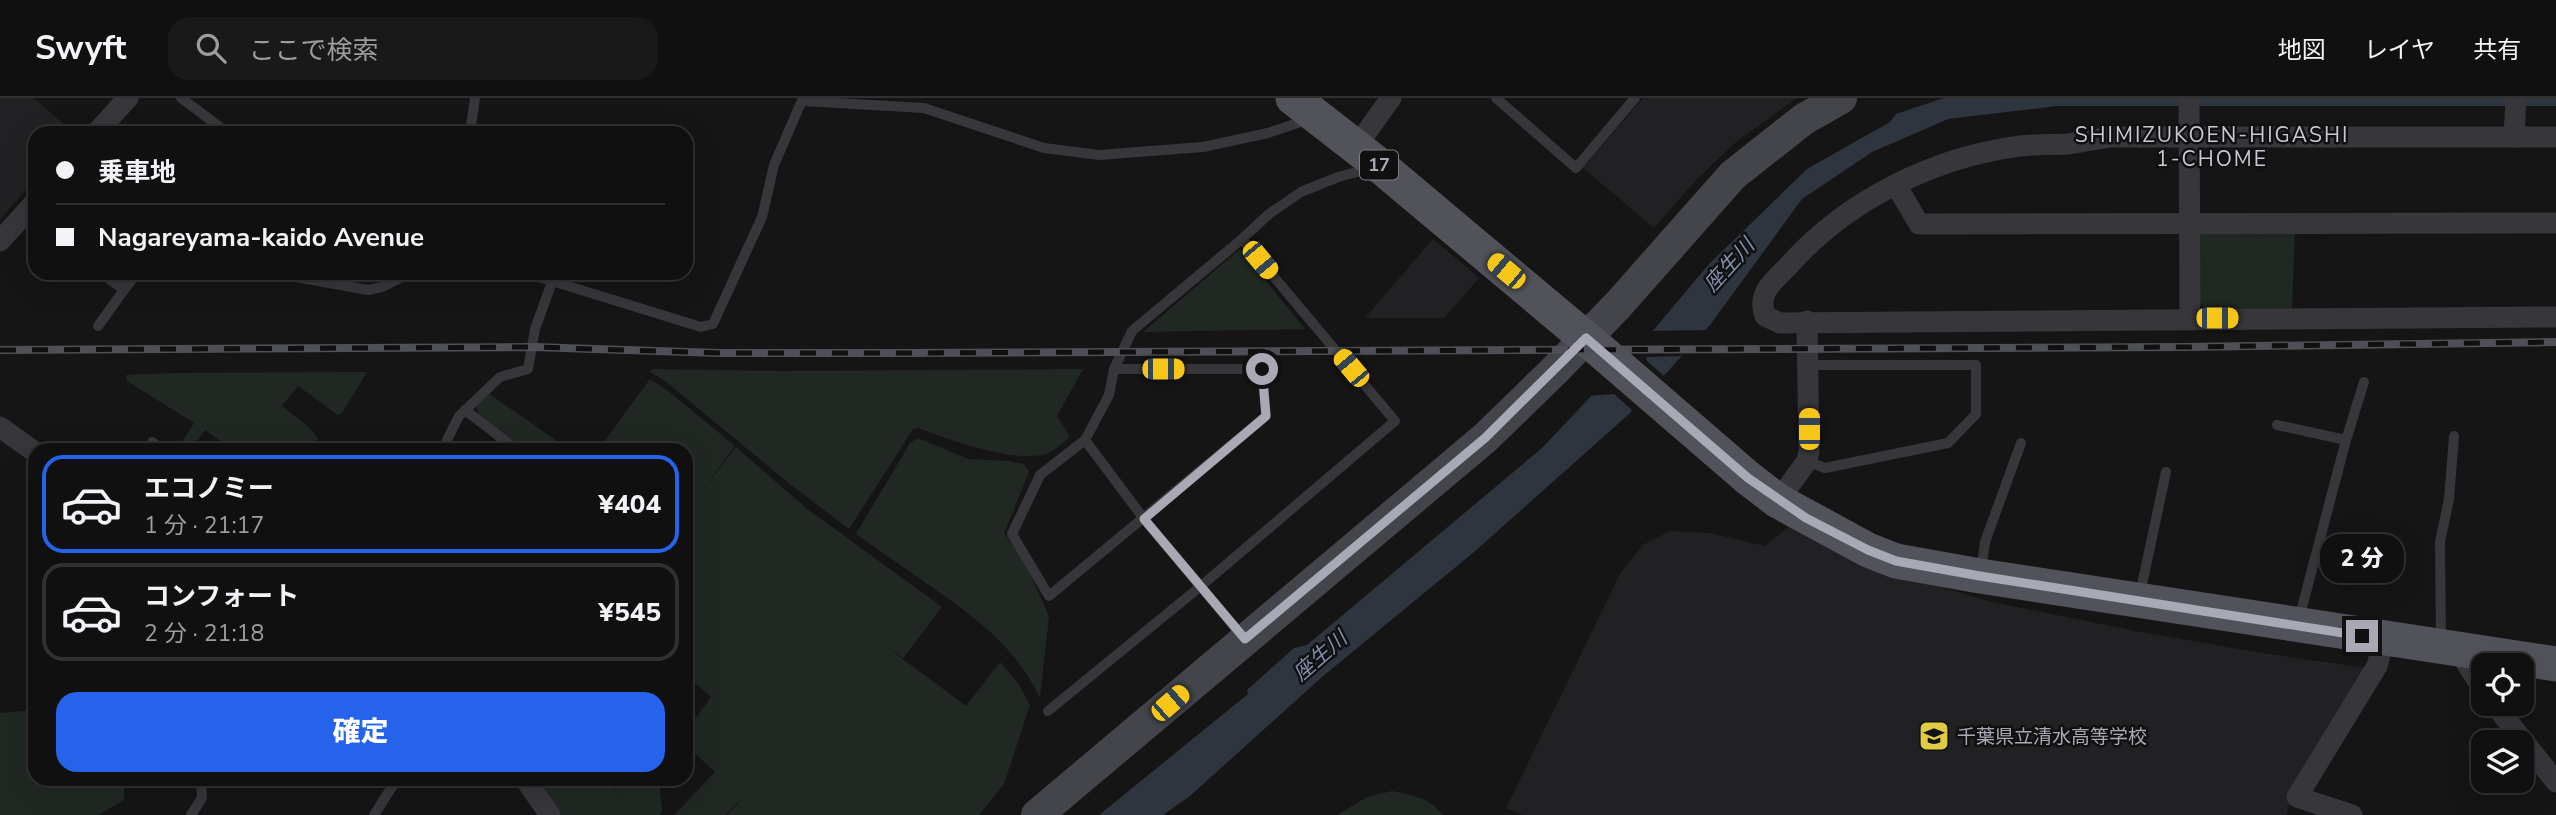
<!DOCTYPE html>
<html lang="ja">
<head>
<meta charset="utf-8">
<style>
  body { margin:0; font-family:"Nunito Sans","Noto Sans JP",sans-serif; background:#191919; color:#f1f3f6; height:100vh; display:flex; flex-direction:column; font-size:26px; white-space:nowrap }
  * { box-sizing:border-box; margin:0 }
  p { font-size:23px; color:#9c9d9f }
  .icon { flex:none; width:38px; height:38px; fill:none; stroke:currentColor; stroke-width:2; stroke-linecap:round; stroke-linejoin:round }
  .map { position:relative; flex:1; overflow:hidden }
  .drawer { position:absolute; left:28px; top:345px; width:665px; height:343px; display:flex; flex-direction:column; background:#101010; border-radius:21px; box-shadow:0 7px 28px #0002,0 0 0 2px #303030 }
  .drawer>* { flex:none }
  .hud { position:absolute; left:28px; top:28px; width:665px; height:154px; border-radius:21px; box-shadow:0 7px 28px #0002,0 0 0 2px #303030; display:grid; align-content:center; height:154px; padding:0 28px; background:#101010 }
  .controls { position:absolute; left:2471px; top:555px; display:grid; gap:14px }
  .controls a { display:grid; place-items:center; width:63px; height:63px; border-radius:14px; background:#101010; box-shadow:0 7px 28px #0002,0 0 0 2px #303030; font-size:35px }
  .end { position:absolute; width:32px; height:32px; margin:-16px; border:9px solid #a8a9b5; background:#111; box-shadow:0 0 0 4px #111 }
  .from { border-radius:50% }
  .bubble { position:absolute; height:49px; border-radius:21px; background:#101010; box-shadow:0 7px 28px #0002,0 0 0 2px #303030; font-size:23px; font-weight:800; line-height:49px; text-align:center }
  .car { position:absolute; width:21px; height:42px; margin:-21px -10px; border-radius:9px; box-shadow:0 0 5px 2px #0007; background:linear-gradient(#f5c518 24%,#345 0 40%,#f5c518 0 76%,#345 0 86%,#f5c518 0) }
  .hud b { display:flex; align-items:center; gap:24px; height:66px; font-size:26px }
  .hud b+b { border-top:2px solid #303030 }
  .hud i { width:18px; height:18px; background:#f1f3f6 }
  ul { padding:12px 0 0; list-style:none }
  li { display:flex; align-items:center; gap:21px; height:98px; margin:0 14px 10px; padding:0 14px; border:4px solid #303030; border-radius:21px }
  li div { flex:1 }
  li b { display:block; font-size:26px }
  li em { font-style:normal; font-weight:800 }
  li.on { border-color:#2563eb }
  li>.icon { width:63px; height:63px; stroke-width:1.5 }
  .cta { display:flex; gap:14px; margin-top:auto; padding:14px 28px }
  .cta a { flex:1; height:80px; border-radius:21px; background:#2563eb; color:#fff; font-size:28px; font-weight:800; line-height:80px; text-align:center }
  header { display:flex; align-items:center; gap:42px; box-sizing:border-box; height:98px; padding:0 35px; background:#101010; border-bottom:2px solid #303030 }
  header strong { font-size:33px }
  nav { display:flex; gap:38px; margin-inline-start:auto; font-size:24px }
  .search { width:490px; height:63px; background:#191919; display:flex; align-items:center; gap:18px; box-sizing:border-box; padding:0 24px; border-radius:21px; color:#9c9d9f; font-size:26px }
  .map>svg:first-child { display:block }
  .built { fill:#212123 }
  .green { fill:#212823 }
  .water { fill:#2f353e }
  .pier { fill:#151516 }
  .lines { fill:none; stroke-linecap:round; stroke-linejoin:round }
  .lane { stroke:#36363b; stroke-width:10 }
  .street { stroke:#36363b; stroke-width:21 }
  .secondary { stroke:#44454b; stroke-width:32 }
  .primary { stroke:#52535a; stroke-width:35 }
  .rail-casing { stroke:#4f5056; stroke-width:8 }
  .rail { stroke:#101011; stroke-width:5; stroke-dasharray:16; stroke-linecap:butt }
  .route { stroke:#a8a9b5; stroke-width:9 }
  .labels { text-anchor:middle; stroke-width:5; stroke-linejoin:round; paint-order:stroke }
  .shield { fill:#101011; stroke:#7a7b84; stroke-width:2 }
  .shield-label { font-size:18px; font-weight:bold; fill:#a8a9b5 }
  .poi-label { font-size:19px; fill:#a8a9b5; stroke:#101011; text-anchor:start }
  .neighbourhood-label { font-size:21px; letter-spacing:2px; fill:#c8c9d2; stroke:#101011 }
  .water-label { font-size:21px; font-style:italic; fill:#8290ad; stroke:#101011 }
</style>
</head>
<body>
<header>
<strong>Swyft</strong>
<div class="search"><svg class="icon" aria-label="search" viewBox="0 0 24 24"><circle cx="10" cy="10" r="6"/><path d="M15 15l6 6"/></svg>ここで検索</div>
<nav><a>地図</a><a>レイヤ</a><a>共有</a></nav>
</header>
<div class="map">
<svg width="2556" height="717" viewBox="0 0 2556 717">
  <rect width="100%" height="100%" fill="#151516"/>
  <!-- built -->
  <g class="built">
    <polygon points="0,0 34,0 74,35 35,35 35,81 0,122"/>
    <polygon points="1643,0 1797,0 1736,44 1698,80 1654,130 1583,70"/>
    <polygon points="1433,141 1479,180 1444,220 1365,220"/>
    <polygon points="1791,427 1886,473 1992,504 2141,534 2262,555 2367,570 2289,706 2287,717 1522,717 1506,710 1621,474 1643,447 1670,433 1710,435 1765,448"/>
  </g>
  <!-- green -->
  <g class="green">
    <polygon points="2203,132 2295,132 2292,213 2207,213 2198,203 2198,138"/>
    <polygon points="1240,151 1305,231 1143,234"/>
    <path d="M652,271l129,2 302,-2 -26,47 13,21c-8,6 -18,17 -28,18 -35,6 -91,-15 -124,-27l-5,1 -64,100 -58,-44 -126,-104 -15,-9z"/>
    <polygon points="367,274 342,315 338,317 298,288 282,308 311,331 318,341 311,352 233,352 205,332 191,352 177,352 194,325 127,283 126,277 176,275"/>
    <polygon points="650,281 667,292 735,348 698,398 736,349 806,410 942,509 903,560 884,547 966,608 1000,564 1018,585 1030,607 1004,686 979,717 727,717 746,697 725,717 674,717 715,674 686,647 686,633 711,599 686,577 686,352 598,352"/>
    <polygon points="488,295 570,352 525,352 479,318 476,307"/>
    <path d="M918,340l50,21 41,2 15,3 5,8 -25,61 20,28 25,55 -9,82c-25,-51 -59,-76 -104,-108 -27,-19 -53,-37 -80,-56l54,-91z"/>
    <polygon points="35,612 35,681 124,681 124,702 98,717 0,717 0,615"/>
    <polygon points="536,681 609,681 619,700 610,681 659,681 662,713 660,717 562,717"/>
    <path d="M1392,693c21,4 37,7 51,24h-106l30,-18z"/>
  </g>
  <!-- water -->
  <polygon class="water" points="1944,0 2556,0 2556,8 2057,8 1948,21 1872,54 1802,101 1710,227 1629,316 1474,454 1322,579 1190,698 1163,717 1099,717 1248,596 1247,592 1294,550 1307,547 1542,350 1651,235 1709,166 1807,71 1890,24 1896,16"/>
  <!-- pier -->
  <polygon class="pier" points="1710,232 1686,258 1646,259 1647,263 1665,279 1633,313 1614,296 1586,298 1649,233"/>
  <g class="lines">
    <!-- lane -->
    <g class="lane">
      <polyline points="181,0 228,35"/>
      <polyline points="1496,0 1576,70 1635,0"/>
      <polyline points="802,3 924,10 1044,50 1099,57 1203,49 1268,35 1310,21"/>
      <polyline points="470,35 475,0"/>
      <polyline points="24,117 35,125"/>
      <polyline points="101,175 124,192 137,175"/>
      <polyline points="274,175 368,192 382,189 410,175"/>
      <polyline points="526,175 701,229 713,226 762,119 774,67 803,0"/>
      <polyline points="98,228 124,192"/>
      <polyline points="1114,271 1262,271 1266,318 1049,498 1012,436 1040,377 1085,342 1109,297 1114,271 1132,233 1242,141 1269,116 1301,94 1338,79 1372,70"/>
      <polyline points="465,312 517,352"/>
      <polyline points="2277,327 2346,342"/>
      <polyline points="1085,342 1144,421 1243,539"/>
      <polyline points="152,344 162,352"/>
      <polyline points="442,352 459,318 500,279 528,271 535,231 552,184"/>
      <polyline points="1807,363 1825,370 1948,345 1976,316 1976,267 1808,267"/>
      <polyline points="1981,475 1985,444 2021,345"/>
      <polyline points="2140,496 2166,374"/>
      <polyline points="2299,521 2346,342 2364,284"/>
      <polyline points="2441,544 2440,444 2449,401 2454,338"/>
      <polyline points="1048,613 1201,488 1395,323 1242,141"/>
      <polyline points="191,717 202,700 201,681"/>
      <polyline points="374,717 397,681"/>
    </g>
    <!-- street -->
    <g class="street">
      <polyline points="2189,0 2190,220"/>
      <polyline points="96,35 128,0"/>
      <polyline points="2514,39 2516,0"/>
      <path d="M2556,39h-446c-14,2 -28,5 -42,7 -16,1 -32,0 -48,2 -85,11 -171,53 -229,117 -15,17 -35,28 -26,53l15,7 776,-6"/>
      <polyline points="1356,49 1391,0"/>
      <polyline points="1896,87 1919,126 2556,125"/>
      <polyline points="0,143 35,104"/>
      <polyline points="0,329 35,354"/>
      <polyline points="1778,403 1807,363 1809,353 1807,223"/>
      <polyline points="2458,552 2483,591"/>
      <polyline points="2494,606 2556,684"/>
      <polyline points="525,681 550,717"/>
      <polyline points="2352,717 2297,699 2377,568 2384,541"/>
    </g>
    <!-- secondary -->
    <polyline class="secondary" points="1037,717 1485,340 1553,274 1618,207 1733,77 1804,21 1841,0"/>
    <!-- primary -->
    <polyline class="primary" points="1293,0 1379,67 1602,254 1748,380 1778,403 1868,452 1896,463 1980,478 2556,566"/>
    <!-- rail casing -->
    <g class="rail-casing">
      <polyline id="rail" points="0,252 533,249 719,255 904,255 2186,249 2556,244"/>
    </g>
    <!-- rail -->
    <use href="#rail" class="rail"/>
  </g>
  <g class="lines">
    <!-- route -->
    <polyline class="route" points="1262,271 1266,318 1144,421 1245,541 1485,340 1586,240 1748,380 1806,420 1868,452 1896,463 1980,478 2362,538"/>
  </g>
  <!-- icons -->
  <defs>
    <g id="school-square" transform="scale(1.575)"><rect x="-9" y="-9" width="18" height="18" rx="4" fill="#dfcc44" stroke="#101011"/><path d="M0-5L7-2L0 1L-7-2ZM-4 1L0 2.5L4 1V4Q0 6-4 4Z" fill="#111"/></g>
  </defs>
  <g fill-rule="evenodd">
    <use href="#school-square" x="1934" y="638"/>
  </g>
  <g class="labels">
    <!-- shield labels -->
    <rect class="shield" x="1360" y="52.5" width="38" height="29" rx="5"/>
    <g class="shield-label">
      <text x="1379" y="73">17</text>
    </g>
    <!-- poi labels -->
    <g class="poi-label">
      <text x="1957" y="645">千葉県立清水高等学校</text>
    </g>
    <!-- neighbourhood labels -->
    <g class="neighbourhood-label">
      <text x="2212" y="44">SHIMIZUKOEN-HIGASHI<tspan x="2212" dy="24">1-CHOME</tspan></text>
    </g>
    <!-- water labels -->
    <g class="water-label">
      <text transform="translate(1729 167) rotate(-48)" y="7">座生川</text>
      <text transform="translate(1320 558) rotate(-41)" y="7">座生川</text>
    </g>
  </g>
</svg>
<div class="controls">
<a><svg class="icon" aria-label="locate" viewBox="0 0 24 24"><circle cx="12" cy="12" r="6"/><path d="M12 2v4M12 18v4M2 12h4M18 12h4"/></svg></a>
<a><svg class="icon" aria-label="layers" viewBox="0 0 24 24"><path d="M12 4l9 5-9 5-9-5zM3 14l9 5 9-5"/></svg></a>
</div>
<i class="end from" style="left:1262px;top:271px"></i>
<i class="end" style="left:2362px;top:538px"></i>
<div class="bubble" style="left:2320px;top:436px;width:84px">2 分</div>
<i class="car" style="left:1260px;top:162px;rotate:140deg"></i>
<i class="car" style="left:1506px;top:173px;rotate:310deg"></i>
<i class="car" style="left:2217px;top:220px;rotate:90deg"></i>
<i class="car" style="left:1351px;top:270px;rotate:320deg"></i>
<i class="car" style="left:1163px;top:271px;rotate:90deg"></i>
<i class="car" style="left:1809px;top:331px;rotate:0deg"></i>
<i class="car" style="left:1170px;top:605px;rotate:49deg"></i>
<div class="hud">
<b><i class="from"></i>乗車地</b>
<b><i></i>Nagareyama-kaido Avenue</b>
</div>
<section class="drawer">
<ul>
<li class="on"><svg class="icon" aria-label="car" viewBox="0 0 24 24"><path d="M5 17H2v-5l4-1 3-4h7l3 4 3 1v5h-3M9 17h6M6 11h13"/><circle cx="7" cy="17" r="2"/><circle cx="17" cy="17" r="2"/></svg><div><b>エコノミー</b><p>1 分 · 21:17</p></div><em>¥404</em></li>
<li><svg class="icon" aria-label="car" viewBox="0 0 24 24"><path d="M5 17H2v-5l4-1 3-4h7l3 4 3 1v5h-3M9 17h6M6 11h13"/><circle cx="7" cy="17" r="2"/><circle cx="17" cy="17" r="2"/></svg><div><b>コンフォート</b><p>2 分 · 21:18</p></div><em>¥545</em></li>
</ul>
<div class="cta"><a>確定</a></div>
</section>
</div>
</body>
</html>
